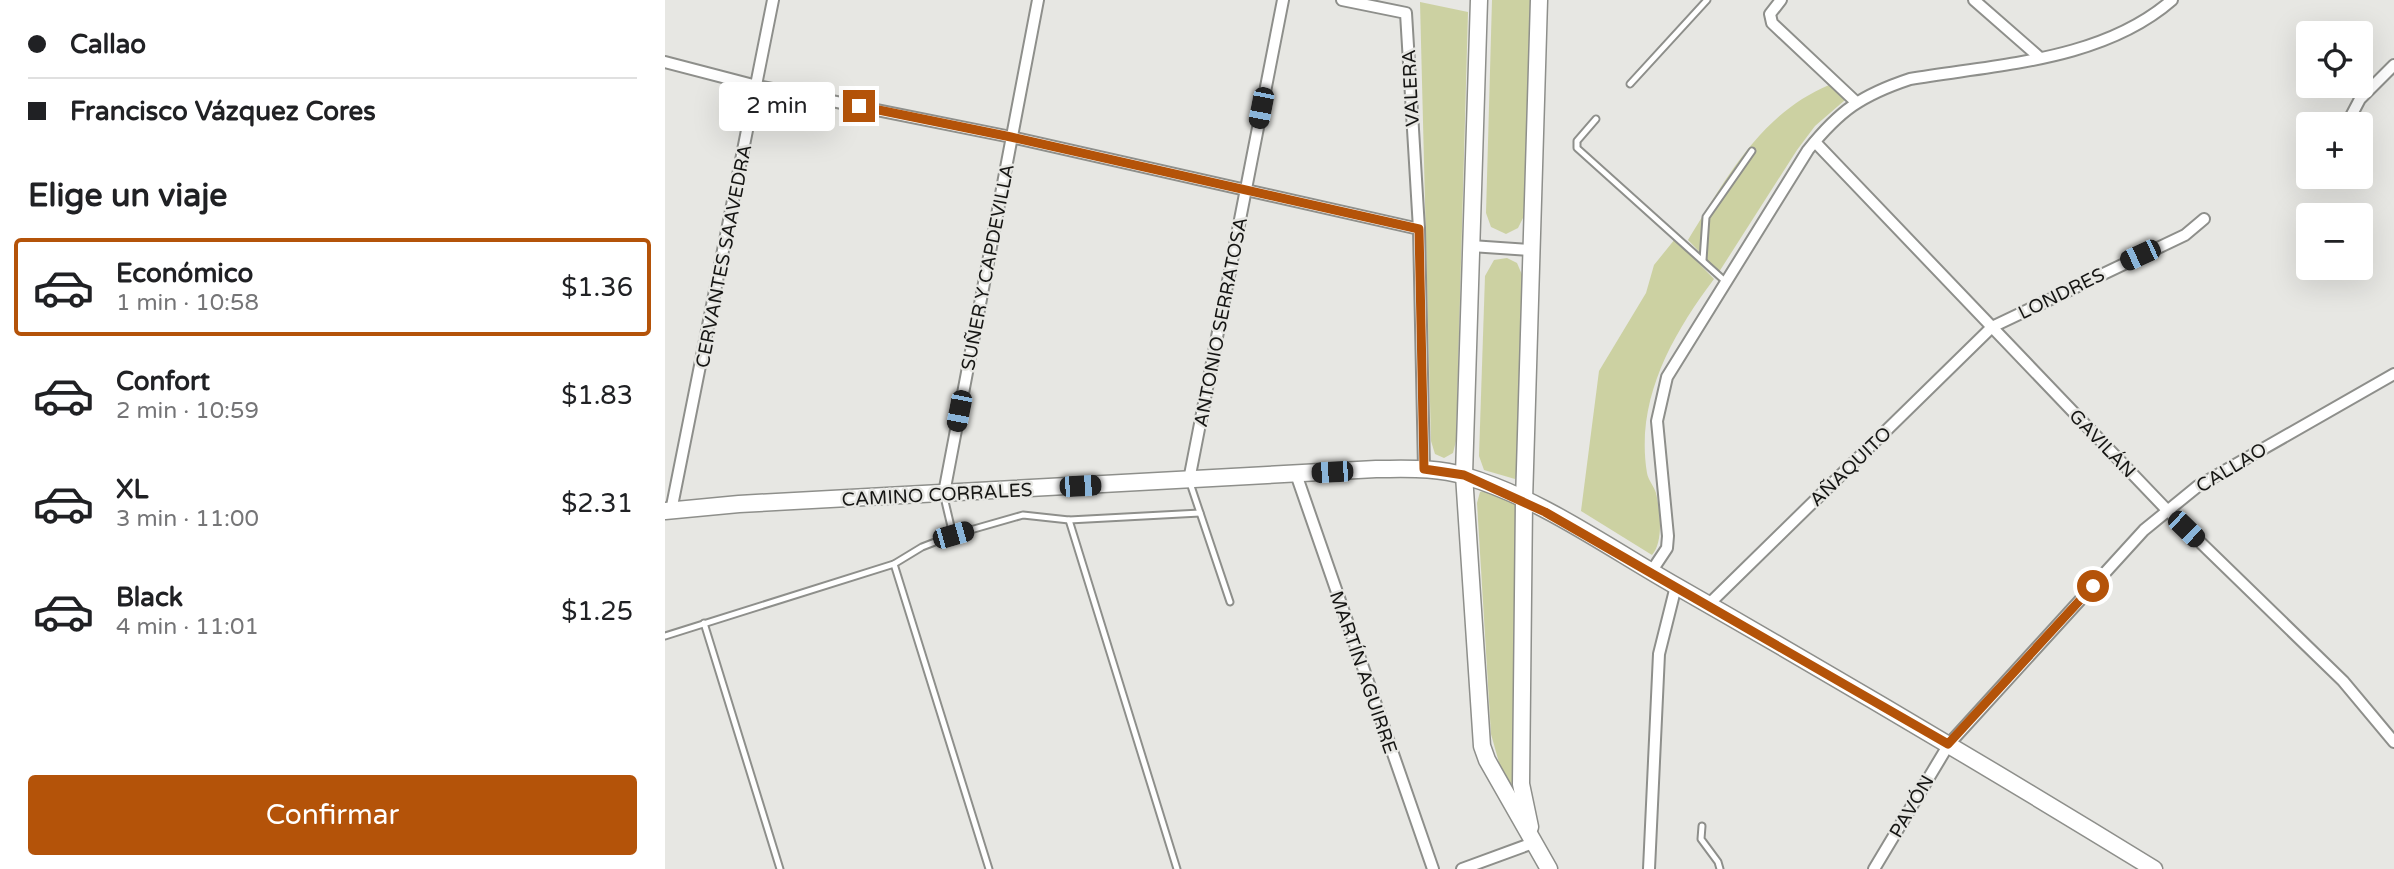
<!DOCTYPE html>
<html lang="es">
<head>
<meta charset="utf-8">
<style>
  body { margin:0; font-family:"Varela Round",sans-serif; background:#f6f6f6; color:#202124; height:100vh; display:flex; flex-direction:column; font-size:26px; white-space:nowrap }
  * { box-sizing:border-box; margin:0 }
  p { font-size:23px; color:#757577 }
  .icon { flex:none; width:38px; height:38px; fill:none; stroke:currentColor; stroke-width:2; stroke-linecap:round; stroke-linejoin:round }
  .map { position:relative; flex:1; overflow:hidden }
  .sheet { display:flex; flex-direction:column; background:#fff; width:665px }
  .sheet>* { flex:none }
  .banner { display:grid; align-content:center; height:154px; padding:0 28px; background:#fff }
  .fabs { position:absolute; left:1631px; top:21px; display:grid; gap:14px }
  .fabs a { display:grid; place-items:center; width:77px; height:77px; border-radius:7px; background:#fff; box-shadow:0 7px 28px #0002; font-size:35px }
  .end { position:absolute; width:32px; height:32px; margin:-16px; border:9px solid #b45309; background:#fff; box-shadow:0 0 0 4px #fff }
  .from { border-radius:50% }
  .bubble { position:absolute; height:49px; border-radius:7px; background:#fff; box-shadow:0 7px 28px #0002; font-size:23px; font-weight:600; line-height:49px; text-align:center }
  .car { position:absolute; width:21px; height:42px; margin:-21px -10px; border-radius:9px; box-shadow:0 0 5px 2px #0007; background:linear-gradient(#222 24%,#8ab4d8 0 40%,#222 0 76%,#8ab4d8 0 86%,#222 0) }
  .banner b { display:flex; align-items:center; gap:24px; height:66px; font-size:26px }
  .banner b+b { border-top:2px solid #e0e0e0 }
  .banner i { width:18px; height:18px; background:#202124 }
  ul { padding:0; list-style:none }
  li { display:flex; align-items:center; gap:21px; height:98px; margin:0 14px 10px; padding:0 14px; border:4px solid transparent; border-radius:7px }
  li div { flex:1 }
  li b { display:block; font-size:26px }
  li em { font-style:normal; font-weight:600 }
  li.current { border-color:#b45309 }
  li>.icon { width:63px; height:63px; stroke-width:1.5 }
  h2 { padding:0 28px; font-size:32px; line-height:84px }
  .cta { display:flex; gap:14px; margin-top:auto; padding:14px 28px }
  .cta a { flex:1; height:80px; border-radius:7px; background:#b45309; color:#fff; font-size:28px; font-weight:600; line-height:80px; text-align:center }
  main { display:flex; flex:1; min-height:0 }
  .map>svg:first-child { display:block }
  .green { fill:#ccd1a2 }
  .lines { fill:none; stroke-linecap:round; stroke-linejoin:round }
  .lane-casing { stroke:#8e8f8b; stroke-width:9 }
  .street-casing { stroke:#8e8f8b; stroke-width:14 }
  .secondary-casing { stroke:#8e8f8b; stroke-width:19 }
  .lane { stroke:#fff; stroke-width:5 }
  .street { stroke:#fff; stroke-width:10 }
  .secondary { stroke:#fff; stroke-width:16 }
  .route { stroke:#b45309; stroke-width:9 }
  .labels { text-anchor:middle; stroke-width:5; stroke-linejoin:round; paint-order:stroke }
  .street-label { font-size:19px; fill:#161614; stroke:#e7e7e3 }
</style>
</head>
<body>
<main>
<section class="sheet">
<div class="banner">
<b><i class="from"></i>Callao</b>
<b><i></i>Francisco Vázquez Cores</b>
</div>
<h2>Elige un viaje</h2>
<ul>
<li class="current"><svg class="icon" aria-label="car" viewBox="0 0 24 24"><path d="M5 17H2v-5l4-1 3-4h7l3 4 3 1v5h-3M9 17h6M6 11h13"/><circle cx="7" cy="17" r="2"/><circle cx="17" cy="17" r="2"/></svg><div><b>Económico</b><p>1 min · 10:58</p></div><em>$1.36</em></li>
<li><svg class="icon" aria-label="car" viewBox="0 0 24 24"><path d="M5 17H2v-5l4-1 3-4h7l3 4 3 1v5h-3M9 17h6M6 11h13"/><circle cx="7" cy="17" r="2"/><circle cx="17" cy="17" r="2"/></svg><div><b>Confort</b><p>2 min · 10:59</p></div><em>$1.83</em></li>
<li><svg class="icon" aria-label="car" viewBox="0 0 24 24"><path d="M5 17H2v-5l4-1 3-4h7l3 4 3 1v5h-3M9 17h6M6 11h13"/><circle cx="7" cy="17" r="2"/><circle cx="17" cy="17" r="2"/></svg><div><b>XL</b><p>3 min · 11:00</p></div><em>$2.31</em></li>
<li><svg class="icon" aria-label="car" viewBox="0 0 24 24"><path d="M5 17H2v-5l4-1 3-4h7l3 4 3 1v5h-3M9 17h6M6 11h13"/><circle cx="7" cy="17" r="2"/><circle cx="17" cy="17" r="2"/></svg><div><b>Black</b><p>4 min · 11:01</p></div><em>$1.25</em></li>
</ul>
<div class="cta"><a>Confirmar</a></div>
</section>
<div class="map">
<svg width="1729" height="869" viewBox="0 0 1729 869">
  <rect width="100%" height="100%" fill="#e7e7e3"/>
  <!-- green -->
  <g class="green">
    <polygon points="827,0 866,0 859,216 853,228 841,234 826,227 821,213"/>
    <polygon points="755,2 803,12 791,441 788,453 779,458 770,454 766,441"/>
    <path d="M1164,85l16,15 -30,26 -18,24 -78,122 -31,-32c38,-61 72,-126 141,-155z"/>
    <path d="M1010,239l39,40c-42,56 -79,121 -67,194 1,7 7,13 9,20 4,17 8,48 -4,62l-71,-44 18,-140 47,-78 8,-28z"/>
    <polygon points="842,258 852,263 858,277 853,470 850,479 819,470 814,456 820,276 829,260"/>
    <polygon points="822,490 850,503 854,508 854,803 838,777 826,734 812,503 815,492"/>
  </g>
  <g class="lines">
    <!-- lane casing -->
    <g class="lane-casing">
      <g id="lane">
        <polyline points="965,84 1042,0"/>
        <polyline points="931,119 912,141 912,148 1061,282"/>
        <polyline points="1038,260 1041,217 1087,151"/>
        <polyline points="525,483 565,602"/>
        <polyline points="404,520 512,869"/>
        <polyline points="288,535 358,515 404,520 535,513"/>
        <polyline points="229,564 324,869"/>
        <polyline points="39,623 115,869"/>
        <polyline points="0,636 229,564 257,547 288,535 279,497"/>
        <polyline points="1037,826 1036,839 1053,862 1055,869"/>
      </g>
    </g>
    <!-- street casing -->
    <g class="street-casing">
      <g id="street">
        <polyline points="677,0 741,13 754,229 759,469"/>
        <polyline points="1116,0 1105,14 1107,23 1191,102"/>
        <polyline points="1309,0 1373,56"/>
        <polyline points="0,62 92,86 346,137 754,229"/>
        <polyline points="1685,118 1695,99 1729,65"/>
        <polyline points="1150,142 1502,510 1678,681 1729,742"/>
        <polyline points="806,246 865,250"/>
        <polyline points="631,474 768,869"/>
        <polyline points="524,480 618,0"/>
        <polyline points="279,493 373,0"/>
        <polyline points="6,511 108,0"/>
        <path d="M986,572l16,-24 1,-12 -11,-115 10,-44 141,-227c32,-40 54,-55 102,-71 88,-15 192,-18 262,-79"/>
        <polyline points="1044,604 1327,327 1520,235 1539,219"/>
        <polyline points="797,869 868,843"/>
        <polyline points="984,869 994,654 1011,586"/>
        <polyline points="1209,869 1284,744 1479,530 1533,486 1729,374"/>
      </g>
    </g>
    <!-- secondary casing -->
    <g class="secondary-casing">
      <g id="secondary">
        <polyline points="814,0 799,475 817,746 822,760 884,869"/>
        <path d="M0,511l74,-7 637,-35c29,0 61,-2 89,7 75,22 144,72 211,110 161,92 320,186 478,283"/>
        <polyline points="865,827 856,784 859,501 874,0"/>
      </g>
    </g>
    <!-- lane -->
    <use href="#lane" class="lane"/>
    <!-- street -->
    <use href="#street" class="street"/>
    <!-- secondary -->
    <use href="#secondary" class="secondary"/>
  </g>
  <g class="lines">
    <!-- route -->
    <polyline class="route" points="194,106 346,137 754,229 759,469 799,475 880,512 1283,744 1428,586"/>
  </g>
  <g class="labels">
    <!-- street labels -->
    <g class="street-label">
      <text transform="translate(745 88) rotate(-93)" y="7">VALERA</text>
      <text transform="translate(58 256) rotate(-79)" y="7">CERVANTES SAAVEDRA</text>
      <text transform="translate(322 267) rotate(-79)" y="7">SUÑER Y CAPDEVILLA</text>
      <text transform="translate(1396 293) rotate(-26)" y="7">LONDRES</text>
      <text transform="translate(555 322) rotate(-79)" y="7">ANTONIO SERRATOSA</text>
      <text transform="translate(1438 443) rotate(46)" y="7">GAVILÁN</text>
      <text transform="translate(1185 466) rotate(-44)" y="7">AÑAQUITO</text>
      <text transform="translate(1566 467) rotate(-31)" y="7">CALLAO</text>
      <text transform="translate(272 494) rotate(-3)" y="7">CAMINO CORRALES</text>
      <text transform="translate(699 672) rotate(71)" y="7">MARTÍN AGUIRRE</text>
      <text transform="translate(1246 806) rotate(-60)" y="7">PAVÓN</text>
    </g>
  </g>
</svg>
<div class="fabs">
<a><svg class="icon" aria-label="locate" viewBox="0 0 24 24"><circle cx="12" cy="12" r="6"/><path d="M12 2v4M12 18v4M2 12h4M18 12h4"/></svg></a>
<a>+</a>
<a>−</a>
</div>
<i class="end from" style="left:1428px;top:586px"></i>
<i class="end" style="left:194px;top:106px"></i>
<div class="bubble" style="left:54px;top:82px;width:116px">2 min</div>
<i class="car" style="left:596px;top:108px;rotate:191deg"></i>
<i class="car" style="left:1475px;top:255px;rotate:245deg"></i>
<i class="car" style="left:294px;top:411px;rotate:191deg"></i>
<i class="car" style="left:667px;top:472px;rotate:267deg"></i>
<i class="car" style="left:415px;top:486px;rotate:87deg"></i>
<i class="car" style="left:1521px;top:529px;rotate:134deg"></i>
<i class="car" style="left:288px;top:535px;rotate:74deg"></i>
</div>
</main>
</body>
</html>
